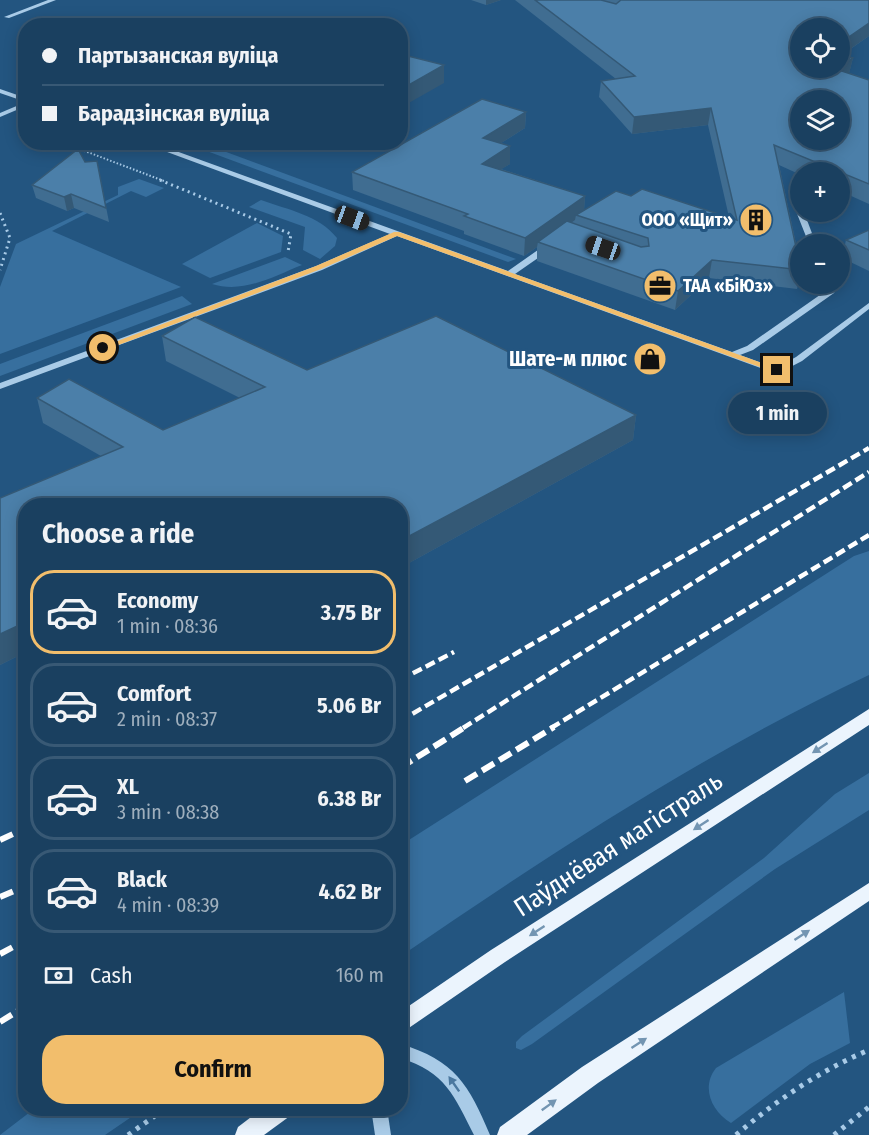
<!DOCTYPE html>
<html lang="en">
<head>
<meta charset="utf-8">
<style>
  body { margin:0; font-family:"Fira Sans Condensed",sans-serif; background:#234766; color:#f1f3f6; height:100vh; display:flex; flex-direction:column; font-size:22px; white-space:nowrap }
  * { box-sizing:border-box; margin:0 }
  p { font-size:20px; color:#9fafbd }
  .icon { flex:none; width:33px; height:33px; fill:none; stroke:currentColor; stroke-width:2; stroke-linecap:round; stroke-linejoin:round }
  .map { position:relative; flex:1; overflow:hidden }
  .panel { position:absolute; left:18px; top:498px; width:390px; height:618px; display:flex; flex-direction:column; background:#1a4060; border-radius:24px; box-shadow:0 3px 15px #0003,0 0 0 2px #385975 }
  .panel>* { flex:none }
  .hud { position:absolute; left:18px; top:18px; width:390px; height:132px; border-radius:24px; box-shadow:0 3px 15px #0003,0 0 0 2px #385975; display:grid; align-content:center; height:132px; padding:0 24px; background:#1a4060 }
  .tools { position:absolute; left:790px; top:18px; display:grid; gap:12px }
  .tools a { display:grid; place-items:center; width:60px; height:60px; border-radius:50%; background:#1a4060; box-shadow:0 3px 15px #0003,0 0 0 2px #385975; font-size:30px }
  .end { position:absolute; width:27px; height:27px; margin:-14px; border:8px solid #f2be6c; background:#111; box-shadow:0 0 0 3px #111 }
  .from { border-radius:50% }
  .bubble { position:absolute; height:42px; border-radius:21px; background:#1a4060; box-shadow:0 3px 15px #0003,0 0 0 2px #385975; font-size:20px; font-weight:700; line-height:42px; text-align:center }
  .car { position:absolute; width:18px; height:36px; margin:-18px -9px; border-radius:8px; box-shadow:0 0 4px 2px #0007; background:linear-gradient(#222 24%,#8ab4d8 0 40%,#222 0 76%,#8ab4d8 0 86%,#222 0) }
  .hud b { display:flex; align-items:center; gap:21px; height:57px; font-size:22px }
  .hud b+b { border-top:2px solid #385975 }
  .hud i { width:15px; height:15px; background:#f1f3f6 }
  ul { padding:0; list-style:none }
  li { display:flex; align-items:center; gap:18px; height:84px; margin:0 12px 9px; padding:0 12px; border:3px solid #385975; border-radius:24px }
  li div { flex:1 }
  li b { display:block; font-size:22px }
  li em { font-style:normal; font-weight:700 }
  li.current { border-color:#f2be6c }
  li>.icon { width:54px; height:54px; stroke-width:1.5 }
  h2 { padding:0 24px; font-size:27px; line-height:72px }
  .pay { display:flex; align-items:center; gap:15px; height:66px; padding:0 24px; font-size:22px }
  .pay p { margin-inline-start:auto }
  .button { display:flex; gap:12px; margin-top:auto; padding:12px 24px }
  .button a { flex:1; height:69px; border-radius:24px; background:#f2be6c; color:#111; font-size:24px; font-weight:700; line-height:69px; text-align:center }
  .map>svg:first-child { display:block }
  .green { fill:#376f9e }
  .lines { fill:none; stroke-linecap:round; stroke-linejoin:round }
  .path-far2 { stroke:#a9cbe7; stroke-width:2; stroke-dasharray:1.5 2; stroke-linecap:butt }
  .path-far1 { stroke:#a9cbe7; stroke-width:3; stroke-dasharray:2 4; stroke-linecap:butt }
  .path { stroke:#a9cbe7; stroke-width:5; stroke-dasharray:4 6; stroke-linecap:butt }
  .minor { fill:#a9cbe7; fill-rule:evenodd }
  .major { fill:#ebf4fd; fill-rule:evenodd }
  .rail-far1 { stroke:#fff; stroke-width:4.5; stroke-dasharray:10 4.5; stroke-linecap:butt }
  .rail { stroke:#fff; stroke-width:6; stroke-dasharray:14 6; stroke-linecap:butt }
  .wall { fill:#406d91 }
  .shaded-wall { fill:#345976 }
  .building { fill:#4b7fa9; stroke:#345976; stroke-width:1.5; fill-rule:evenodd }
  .oneway { fill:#7395b2 }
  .oneway2 { fill:#4b789f }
  .route { fill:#f2be6c }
  .labels { text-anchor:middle; stroke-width:6; stroke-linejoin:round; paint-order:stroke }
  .far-poi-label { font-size:18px; font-weight:bold; fill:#fff; stroke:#235580; text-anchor:end }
  .poi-label { font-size:21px; font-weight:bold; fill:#fff; stroke:#235580; text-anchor:end }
  .near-street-label { font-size:26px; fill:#fff; stroke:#235580 }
</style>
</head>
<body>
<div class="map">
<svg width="869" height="1135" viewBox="0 0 869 1135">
  <rect width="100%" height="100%" fill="#235580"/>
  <!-- green -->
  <g class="green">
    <polygon points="210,146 516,259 508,262 204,150"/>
    <polygon points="139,179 164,188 146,197 131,191 52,231 181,287 0,354 0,287 16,244 118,195 118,187"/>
    <path d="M261,200c27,10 58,15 76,38l-2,8 -15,13 -17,-9 2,-23 -56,-20z"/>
    <polygon points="257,223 283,236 281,252 210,278 182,264"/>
    <path d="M285,257l17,8c-28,11 -58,29 -90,19z"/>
    <polygon points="182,296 192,304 0,376 0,364"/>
    <path d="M869,551v124c-165,78 -318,178 -468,281v-111l453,-289z"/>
    <polygon points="869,773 869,810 775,869 532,1044 521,1050 516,1048 516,1042 522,1036 764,858 835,794"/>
    <path d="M844,992l6,51 -40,21 -79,59c-20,-12 -30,-36 -15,-55z"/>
    <polygon points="34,1109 34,1108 143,1109 105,1135 0,1135"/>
  </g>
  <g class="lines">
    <!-- path-far2 -->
    <polyline class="path-far2" points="61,142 164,181"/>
    <!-- path-far1 -->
    <g class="path-far1">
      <polyline points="160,180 291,234 288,252"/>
      <polyline points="0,213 10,238 0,270"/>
    </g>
    <!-- path -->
    <g class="path">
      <polyline points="128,1135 166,1108"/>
      <path d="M736,1135c41,-35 83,-64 133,-85"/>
      <polyline points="834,1135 869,1107"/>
    </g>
    <!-- minor -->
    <g class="minor">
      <polygon points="48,0 56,0 9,18 4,17"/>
      <polygon points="0,89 26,98 26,102 0,93"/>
      <polygon points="26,102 26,106 0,117 0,113"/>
      <polygon points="140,142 151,142 508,271 545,245 551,245 551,249 515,274 732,352 747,346 827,290 825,284 833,284 835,291 834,293 753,350 740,355 776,368 796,357 869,303 869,309 802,361 777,374 397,236 322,270 0,389 0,383 316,266 390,234"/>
      <path d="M792,189c7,3 9,15 9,23h3l12,32h-7l-21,-53z"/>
      <path d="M400,1044c55,16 69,41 90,91h-16c-20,-39 -28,-63 -74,-77z"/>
      <polygon points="371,1108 387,1108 391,1135 375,1135"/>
    </g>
    <!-- major -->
    <g class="major">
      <polygon points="869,709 869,725 505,962 400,1034 400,1012 491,950"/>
      <polygon points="869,883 869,901 598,1083 527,1135 497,1135 500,1127 582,1067"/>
      <polygon points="263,1108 293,1108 290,1116 264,1135 235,1135 238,1127"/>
    </g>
    <!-- rail-far1 -->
    <g class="rail-far1">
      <polyline points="400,680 454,652"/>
      <polyline points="400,721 869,448"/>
      <polyline points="463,728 869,472"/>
      <polyline points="551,728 869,535"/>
    </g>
    <!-- rail -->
    <g class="rail">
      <polyline points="400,768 465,727"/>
      <polyline points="465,781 554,727"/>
      <polyline points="0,840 26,828"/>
      <polyline points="0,897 26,886"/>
      <polyline points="0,954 26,940"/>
      <polyline points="0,1022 26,1006"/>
    </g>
  </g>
  <!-- wall -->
  <g class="wall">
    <polygon points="471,0 501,0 486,5"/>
    <polygon points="515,0 869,0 869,36 842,55 853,58 849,73 869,80 869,204 840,191 840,172 801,172 801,175 779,165 801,267 801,273 797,289 709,278 675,310 537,261 537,247 524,256 464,234 464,231 353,190 352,172 526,112 525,128 501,143 510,146 510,164 501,169 585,196 584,210 631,196 729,217 708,125 632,134 599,97 601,81 616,79"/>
    <polygon points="97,161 109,222 74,208 67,211 36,198 32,185 85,162"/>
    <polygon points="869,230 869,271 842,258 846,240"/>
    <polygon points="436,316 636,415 633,440 400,568 400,506 26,506 26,652 0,665 0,498 101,456 43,423 37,398 69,379 163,430 240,398 166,361 162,336 195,317 307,370"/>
  </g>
  <!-- shaded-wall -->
  <g class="shaded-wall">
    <polygon points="486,0 501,0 486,5"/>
    <polygon points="869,23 869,36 840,56 840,43"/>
    <polygon points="853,58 849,74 836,69 840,68 840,66"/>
    <polygon points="444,65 444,83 400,108 400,90"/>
    <polygon points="711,108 708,125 632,134 634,117"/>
    <polygon points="526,112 525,128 482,155 483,138"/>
    <polygon points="510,146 510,164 482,181 482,164"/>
    <polygon points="71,194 74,208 67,211 64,197"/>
    <polygon points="585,196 584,214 576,215 575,220 542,244 538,242 537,247 524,256 525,238"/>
    <polygon points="712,260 709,278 675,310 678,291"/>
    <polygon points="636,415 633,440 400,568 400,541"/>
    <polygon points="26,622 26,652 0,665 0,634"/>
  </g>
  <!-- building -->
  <g class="building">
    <path d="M535,0h66l15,4 5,-4h248v23l-29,20v-15h-39v40h37l-2,1 33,11v104l-95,-39 27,125 -89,-10 -34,31 -140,-49 29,-21 74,26 8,-1 -1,-8 -72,-23 40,-24 15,5 11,-7 95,31 -26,-112 -77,9 -33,-36 34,-5zM801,100h39v40h-39z"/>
    <polygon points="400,54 444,65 400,90"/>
    <polygon points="840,54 853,58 840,66"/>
    <polygon points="482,99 526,112 483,138 510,146 482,164 585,196 525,238 464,216 468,214 352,172"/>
    <polygon points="78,149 85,162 97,161 106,208 71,194 64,197 32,185"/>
    <polygon points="869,230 869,250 846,240"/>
    <polygon points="436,316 636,415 400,541 400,506 26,506 26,622 0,634 0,498 123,447 37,398 69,379 163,430 265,387 162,336 195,317 307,370"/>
  </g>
  <!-- one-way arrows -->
  <defs><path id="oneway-solid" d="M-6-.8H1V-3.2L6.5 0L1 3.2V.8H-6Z" transform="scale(1.5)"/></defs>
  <g class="oneway">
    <use href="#oneway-solid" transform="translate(820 748) rotate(147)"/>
    <use href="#oneway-solid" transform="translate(701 825) rotate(147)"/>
    <use href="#oneway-solid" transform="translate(537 931) rotate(147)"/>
    <use href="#oneway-solid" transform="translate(802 935) rotate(-33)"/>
    <use href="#oneway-solid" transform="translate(639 1043) rotate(-33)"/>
    <use href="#oneway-solid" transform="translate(549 1105) rotate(-36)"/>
  </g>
  <use class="oneway2" href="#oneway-solid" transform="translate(454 1084) rotate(-125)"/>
  <!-- route -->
  <polygon class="route" points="394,232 399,232 781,370 774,372 397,236 321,269 105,350 99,348 316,266"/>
  <!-- icons -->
  <defs>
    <g id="building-disc" transform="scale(1.725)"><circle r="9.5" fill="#f2be6c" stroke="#235580"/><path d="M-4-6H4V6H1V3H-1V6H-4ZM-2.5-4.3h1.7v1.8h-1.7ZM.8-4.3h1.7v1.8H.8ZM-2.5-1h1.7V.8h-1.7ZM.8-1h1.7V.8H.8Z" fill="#111"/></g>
    <g id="office-disc" transform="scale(1.725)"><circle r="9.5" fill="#f2be6c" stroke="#235580"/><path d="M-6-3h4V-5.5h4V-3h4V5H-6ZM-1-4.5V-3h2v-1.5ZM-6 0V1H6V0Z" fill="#111"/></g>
    <g id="shop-disc" transform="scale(1.725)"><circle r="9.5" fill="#f2be6c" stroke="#235580"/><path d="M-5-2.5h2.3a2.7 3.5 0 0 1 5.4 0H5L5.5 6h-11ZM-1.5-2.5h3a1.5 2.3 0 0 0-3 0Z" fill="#111"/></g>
  </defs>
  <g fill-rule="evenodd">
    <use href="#building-disc" x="756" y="220"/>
    <use href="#office-disc" x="660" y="286"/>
    <use href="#shop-disc" x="650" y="359"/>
  </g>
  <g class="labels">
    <!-- far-poi labels -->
    <g class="far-poi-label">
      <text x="733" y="226">ООО «Щит»</text>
      <text x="683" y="292" text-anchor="start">ТАА «БіЮз»</text>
    </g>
    <!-- poi labels -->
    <g class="poi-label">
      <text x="627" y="366">Шате-м плюс</text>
    </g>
    <!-- near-street labels -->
    <g class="near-street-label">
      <text transform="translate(618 844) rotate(-33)" y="9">Паўднёвая магістраль</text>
    </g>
  </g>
</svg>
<div class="tools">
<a><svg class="icon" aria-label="locate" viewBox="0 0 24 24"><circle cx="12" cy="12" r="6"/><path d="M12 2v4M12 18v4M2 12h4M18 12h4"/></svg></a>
<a><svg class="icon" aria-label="layers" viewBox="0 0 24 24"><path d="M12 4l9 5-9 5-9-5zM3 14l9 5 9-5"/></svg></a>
<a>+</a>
<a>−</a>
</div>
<i class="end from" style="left:103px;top:348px"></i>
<i class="end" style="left:777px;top:370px"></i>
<div class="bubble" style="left:728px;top:392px;width:99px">1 min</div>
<i class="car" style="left:352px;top:218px;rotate:110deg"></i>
<i class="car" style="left:603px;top:248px;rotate:289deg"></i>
<div class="hud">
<b><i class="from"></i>Партызанская вуліца</b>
<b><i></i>Барадзінская вуліца</b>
</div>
<section class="panel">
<h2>Choose a ride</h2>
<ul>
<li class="current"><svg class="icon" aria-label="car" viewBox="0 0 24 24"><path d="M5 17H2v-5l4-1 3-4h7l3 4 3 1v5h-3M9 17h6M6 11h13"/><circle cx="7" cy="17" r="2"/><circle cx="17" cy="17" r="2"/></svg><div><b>Economy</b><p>1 min · 08:36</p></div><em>3.75 Br</em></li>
<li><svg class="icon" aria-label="car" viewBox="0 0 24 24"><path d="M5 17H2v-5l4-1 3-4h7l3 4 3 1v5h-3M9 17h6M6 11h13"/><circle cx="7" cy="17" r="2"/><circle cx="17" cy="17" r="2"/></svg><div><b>Comfort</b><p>2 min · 08:37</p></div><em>5.06 Br</em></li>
<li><svg class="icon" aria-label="car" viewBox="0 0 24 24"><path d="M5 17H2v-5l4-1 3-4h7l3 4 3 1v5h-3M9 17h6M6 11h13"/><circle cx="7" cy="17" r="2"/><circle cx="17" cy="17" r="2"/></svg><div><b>XL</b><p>3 min · 08:38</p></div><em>6.38 Br</em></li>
<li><svg class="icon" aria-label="car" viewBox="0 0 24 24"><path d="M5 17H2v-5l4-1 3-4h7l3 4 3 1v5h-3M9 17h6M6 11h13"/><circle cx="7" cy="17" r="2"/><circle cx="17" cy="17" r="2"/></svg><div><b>Black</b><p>4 min · 08:39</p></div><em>4.62 Br</em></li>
</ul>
<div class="pay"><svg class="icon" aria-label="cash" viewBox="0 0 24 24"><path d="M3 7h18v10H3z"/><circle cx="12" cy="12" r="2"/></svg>Cash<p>160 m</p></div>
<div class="button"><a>Confirm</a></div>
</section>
</div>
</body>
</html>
